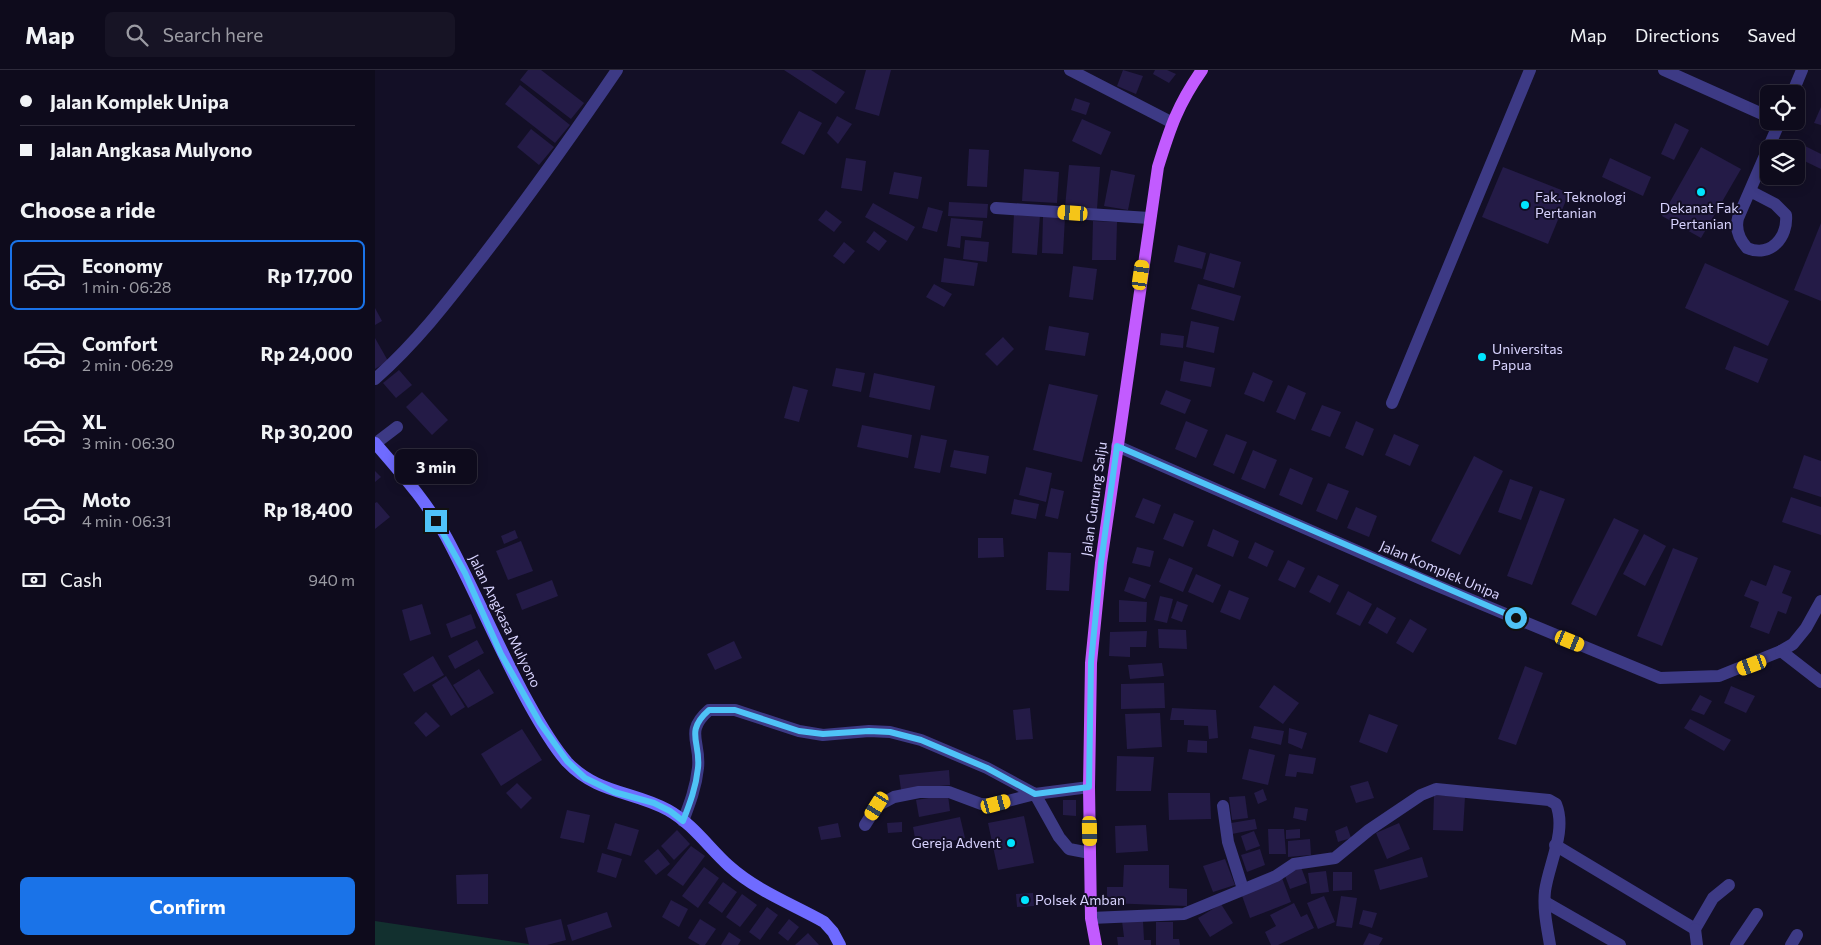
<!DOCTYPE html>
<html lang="en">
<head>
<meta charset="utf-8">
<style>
  body { margin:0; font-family:Commissioner,sans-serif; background:#171425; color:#f1f3f6; height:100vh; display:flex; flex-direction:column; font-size:19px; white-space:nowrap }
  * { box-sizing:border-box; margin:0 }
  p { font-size:16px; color:#9b9ba3 }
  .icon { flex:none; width:28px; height:28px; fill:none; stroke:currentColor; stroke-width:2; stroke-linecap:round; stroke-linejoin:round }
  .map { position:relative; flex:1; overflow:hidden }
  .side { display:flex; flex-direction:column; background:#0e0b1c; width:375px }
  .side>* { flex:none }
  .guide { display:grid; align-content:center; height:110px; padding:0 20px; background:#0e0b1c }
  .fabs { position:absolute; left:1385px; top:15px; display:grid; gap:10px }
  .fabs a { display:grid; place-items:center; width:45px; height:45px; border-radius:8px; background:#0e0b1c; box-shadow:0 2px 12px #0003,0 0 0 1px #2e2b3b; font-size:25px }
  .end { position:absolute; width:22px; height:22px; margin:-11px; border:6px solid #4fc3f7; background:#111; box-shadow:0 0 0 2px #111 }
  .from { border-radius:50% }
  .bubble { position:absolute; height:35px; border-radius:8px; background:#0e0b1c; box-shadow:0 2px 12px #0003,0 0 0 1px #2e2b3b; font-size:16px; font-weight:700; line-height:35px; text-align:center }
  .car { position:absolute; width:15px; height:30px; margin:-15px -8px; border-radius:6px; box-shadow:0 0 4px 1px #0007; background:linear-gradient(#f5c518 24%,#345 0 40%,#f5c518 0 76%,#345 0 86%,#f5c518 0) }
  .guide b { display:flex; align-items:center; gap:18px; height:48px; font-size:19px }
  .guide b+b { border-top:1px solid #2e2b3b }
  .guide i { width:12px; height:12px; background:#f1f3f6 }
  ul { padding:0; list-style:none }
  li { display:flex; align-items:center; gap:15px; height:70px; margin:0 10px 8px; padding:0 10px; border:2px solid transparent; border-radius:8px }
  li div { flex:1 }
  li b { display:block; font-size:19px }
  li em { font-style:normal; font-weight:700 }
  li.current { border-color:#1a73e8 }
  li>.icon { width:45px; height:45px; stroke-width:1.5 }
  h2 { padding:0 20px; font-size:22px; line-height:60px }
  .pay { display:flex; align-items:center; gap:12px; height:55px; padding:0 20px; font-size:19px }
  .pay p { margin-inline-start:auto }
  .cta { display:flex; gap:10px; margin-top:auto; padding:10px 20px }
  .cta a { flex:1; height:58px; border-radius:8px; background:#1a73e8; color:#fff; font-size:20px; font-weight:700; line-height:58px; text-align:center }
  header { display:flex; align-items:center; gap:30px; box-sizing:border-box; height:70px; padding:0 25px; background:#0e0b1c; border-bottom:1px solid #2e2b3b }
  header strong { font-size:24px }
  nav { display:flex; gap:28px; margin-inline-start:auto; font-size:18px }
  .search { width:350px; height:45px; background:#171425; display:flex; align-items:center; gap:12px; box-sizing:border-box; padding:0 18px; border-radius:8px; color:#9b9ba3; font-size:19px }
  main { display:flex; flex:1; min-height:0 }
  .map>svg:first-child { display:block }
  .green { fill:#12302f }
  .building { fill:#241b47 }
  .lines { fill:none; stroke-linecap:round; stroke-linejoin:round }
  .street { stroke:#3d3a85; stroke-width:12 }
  .secondary { stroke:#6f6bff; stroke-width:12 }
  .primary { stroke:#c25bff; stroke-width:12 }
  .route { stroke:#4fc3f7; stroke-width:6 }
  .poi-dot { fill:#00e5ff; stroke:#130f26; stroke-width:2 }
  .labels { text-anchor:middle; stroke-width:4; stroke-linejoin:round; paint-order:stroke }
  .poi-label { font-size:14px; fill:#d9d4ff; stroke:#130f26; text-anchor:start }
  .street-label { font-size:14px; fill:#d9d4ff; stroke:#130f26 }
</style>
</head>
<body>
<header>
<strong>Map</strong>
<div class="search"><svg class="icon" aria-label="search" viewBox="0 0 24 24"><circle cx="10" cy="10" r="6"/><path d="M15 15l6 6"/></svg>Search here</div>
<nav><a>Map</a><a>Directions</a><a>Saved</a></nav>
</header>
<main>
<section class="side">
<div class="guide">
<b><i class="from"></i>Jalan Komplek Unipa</b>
<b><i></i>Jalan Angkasa Mulyono</b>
</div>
<h2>Choose a ride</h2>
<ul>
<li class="current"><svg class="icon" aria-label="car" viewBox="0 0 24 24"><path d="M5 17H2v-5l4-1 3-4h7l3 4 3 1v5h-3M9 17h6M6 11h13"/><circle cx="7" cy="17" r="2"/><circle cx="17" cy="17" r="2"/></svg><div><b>Economy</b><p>1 min · 06:28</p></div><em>Rp 17,700</em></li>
<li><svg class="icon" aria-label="car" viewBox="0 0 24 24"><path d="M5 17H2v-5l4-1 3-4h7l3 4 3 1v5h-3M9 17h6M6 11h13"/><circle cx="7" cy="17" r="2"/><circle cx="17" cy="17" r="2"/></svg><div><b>Comfort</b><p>2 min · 06:29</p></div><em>Rp 24,000</em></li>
<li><svg class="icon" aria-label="car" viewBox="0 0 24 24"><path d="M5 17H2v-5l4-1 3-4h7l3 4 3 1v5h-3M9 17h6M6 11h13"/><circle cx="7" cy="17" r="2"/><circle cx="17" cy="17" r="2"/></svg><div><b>XL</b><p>3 min · 06:30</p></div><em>Rp 30,200</em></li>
<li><svg class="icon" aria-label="car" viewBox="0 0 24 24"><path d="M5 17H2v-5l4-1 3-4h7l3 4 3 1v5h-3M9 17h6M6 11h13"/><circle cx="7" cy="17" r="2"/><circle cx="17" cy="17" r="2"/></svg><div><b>Moto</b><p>4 min · 06:31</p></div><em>Rp 18,400</em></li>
</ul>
<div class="pay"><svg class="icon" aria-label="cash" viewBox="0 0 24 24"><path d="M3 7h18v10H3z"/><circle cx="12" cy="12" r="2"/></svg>Cash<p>940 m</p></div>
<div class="cta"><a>Confirm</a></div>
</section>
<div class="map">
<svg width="1446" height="875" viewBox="0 0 1446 875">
  <rect width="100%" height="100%" fill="#130f26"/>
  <!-- green -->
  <polygon class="green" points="0,851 160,875 0,875"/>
  <!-- building -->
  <g class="building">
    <polygon points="153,0 166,0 209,33 196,49 145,10"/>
    <polygon points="409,0 436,0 470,22 461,34"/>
    <polygon points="491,0 516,0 504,46 480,39"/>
    <polygon points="748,0 768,6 761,24 742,16"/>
    <polygon points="780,0 792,0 801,4 794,13 778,4"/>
    <polygon points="145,15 195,55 180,73 130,34"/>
    <polygon points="700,28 715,33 711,45 696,40"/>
    <polygon points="1446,37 1446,55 1439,53"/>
    <polygon points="424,41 447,53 429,85 406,73"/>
    <polygon points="462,46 477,54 463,74 452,63"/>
    <polygon points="707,49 736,62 726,85 697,71"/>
    <polygon points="1300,53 1314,60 1299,90 1286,84"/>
    <polygon points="156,59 179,77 164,95 142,77"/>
    <polygon points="1424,73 1446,84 1446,99 1421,87"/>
    <polygon points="1326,77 1366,99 1326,168 1287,146"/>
    <polygon points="594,79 614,80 612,117 592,116"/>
    <polygon points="471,88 491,91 487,121 466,118"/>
    <polygon points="1235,88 1276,107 1268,126 1227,107"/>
    <polygon points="694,95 725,97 722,139 690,137"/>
    <polygon points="1128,97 1194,123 1173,174 1107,147"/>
    <polygon points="649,99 684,102 682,133 647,131"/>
    <polygon points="736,100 760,105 753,140 729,136"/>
    <polygon points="519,102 547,107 543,129 514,124"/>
    <polygon points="574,132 613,134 612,148 573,146"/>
    <polygon points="498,133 540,157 532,171 490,147"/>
    <polygon points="553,137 568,141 562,162 547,158"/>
    <polygon points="451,140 467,152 459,162 443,150"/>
    <polygon points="639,143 665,145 662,185 637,183"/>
    <polygon points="668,146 690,147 688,184 667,183"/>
    <polygon points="576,148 608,151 606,168 586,166 585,178 572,176"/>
    <polygon points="718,151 742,152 741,190 717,190"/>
    <polygon points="1446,153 1446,231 1419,220"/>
    <polygon points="499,161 512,171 504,181 491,172"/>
    <polygon points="590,170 614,172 612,192 588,189"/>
    <polygon points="469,172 480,181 469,194 458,186"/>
    <polygon points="803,175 831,183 827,199 799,192"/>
    <polygon points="835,183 866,192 859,218 828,209"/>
    <polygon points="569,188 603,193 599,216 566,212"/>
    <polygon points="1330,193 1414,231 1393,276 1310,238"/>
    <polygon points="698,196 722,199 718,230 694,227"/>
    <polygon points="559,214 577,224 569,237 551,227"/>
    <polygon points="823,214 866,226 859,251 816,239"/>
    <polygon points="0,238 7,251 0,255"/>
    <polygon points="816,251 844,257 839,283 811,277"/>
    <polygon points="674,256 714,263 710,286 670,280"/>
    <polygon points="786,263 809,266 808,278 785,275"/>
    <polygon points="628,267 639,279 622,296 610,284"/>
    <polygon points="0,268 13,291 0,299"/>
    <polygon points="1359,276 1393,289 1383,313 1350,299"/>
    <polygon points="809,291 840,298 836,317 805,311"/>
    <polygon points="461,298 490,303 486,322 457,316"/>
    <polygon points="24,300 37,315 21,328 8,313"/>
    <polygon points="878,302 898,311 889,332 869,324"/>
    <polygon points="499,303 560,316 555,340 494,327"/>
    <polygon points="674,314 723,325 707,392 658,380"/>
    <polygon points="913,315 931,323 920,350 901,342"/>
    <polygon points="418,316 433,320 424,352 409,348"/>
    <polygon points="791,320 816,330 810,344 785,334"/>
    <polygon points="47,322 73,350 57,365 31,337"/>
    <polygon points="947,335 966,342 955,367 936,360"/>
    <polygon points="811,351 833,360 821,388 800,379"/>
    <polygon points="981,351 999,359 988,386 970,378"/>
    <polygon points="487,355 537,365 533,388 482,377"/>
    <polygon points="851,364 872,372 859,404 838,395"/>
    <polygon points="1019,364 1044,375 1035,396 1010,385"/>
    <polygon points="546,365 572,370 565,403 539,398"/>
    <polygon points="579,380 614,386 611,404 575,397"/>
    <polygon points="878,380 902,390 890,419 866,409"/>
    <polygon points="1429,385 1446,391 1446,427 1418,418"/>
    <polygon points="1099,386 1128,401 1085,485 1056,471"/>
    <polygon points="651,397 677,403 671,432 644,425"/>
    <polygon points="915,398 938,408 927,435 904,425"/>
    <polygon points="0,401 6,407 0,412"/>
    <polygon points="1135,409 1158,417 1146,450 1123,442"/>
    <polygon points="953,413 974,421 962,450 941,441"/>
    <polygon points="676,418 689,421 683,449 670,446"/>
    <polygon points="1165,420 1190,429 1157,515 1132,506"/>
    <polygon points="1416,427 1446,437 1446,465 1407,452"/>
    <polygon points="768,428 786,435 779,454 760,447"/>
    <polygon points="639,429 664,434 661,449 636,444"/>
    <polygon points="2,432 15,447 0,459 0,433"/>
    <polygon points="981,437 1002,446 994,467 972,458"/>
    <polygon points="799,443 819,451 808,477 788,469"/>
    <polygon points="1239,448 1264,460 1221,546 1196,534"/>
    <polygon points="838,459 864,471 858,487 832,476"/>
    <polygon points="140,460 143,468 129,474 126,466"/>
    <polygon points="1269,464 1291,476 1270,516 1248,504"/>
    <polygon points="603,468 628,468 629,487 603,488"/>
    <polygon points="146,471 158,501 133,510 121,481"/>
    <polygon points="880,472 899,481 892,497 873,488"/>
    <polygon points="762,477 779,481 775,497 757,493"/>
    <polygon points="1298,478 1323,488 1287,576 1262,566"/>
    <polygon points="673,482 696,483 694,521 671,520"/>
    <polygon points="794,488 818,498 808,522 784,512"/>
    <polygon points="913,490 930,498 920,518 903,510"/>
    <polygon points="1399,495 1416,501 1407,523 1417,527 1411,544 1403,541 1394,564 1375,557 1384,532 1369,526 1376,510 1391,516"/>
    <polygon points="821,504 846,515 838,533 813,522"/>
    <polygon points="943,505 964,515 955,533 934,522"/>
    <polygon points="754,507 776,515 770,529 749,521"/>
    <polygon points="177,510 183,526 147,540 141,524"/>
    <polygon points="854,520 874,528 865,550 845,542"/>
    <polygon points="973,521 997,534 985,556 961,544"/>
    <polygon points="785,526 798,529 792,553 779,550"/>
    <polygon points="744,530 772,532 771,552 744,552"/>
    <polygon points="802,531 813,535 807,552 796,548"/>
    <polygon points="47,534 56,564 35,571 27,540"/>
    <polygon points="1002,537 1021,548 1012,564 993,553"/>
    <polygon points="96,544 101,558 76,568 71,554"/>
    <polygon points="1035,549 1052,559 1038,583 1021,573"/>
    <polygon points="783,559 811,560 812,579 784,578"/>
    <polygon points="772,561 771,577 755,577 755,587 734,586 735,562"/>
    <polygon points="102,570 109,583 80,599 73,586"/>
    <polygon points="359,571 367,588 340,600 332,584"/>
    <polygon points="58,586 69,605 39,622 28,604"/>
    <polygon points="787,593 789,606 755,609 753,595"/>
    <polygon points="1150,596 1168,603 1141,675 1123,669"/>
    <polygon points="104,599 119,623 93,638 78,615"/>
    <polygon points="71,606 90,637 76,646 57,615"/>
    <polygon points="789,613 790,638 746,639 746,614"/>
    <polygon points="899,615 924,633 908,654 884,637"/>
    <polygon points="1356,616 1380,626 1371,643 1349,633"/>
    <polygon points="1325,625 1337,631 1329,645 1316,640"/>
    <polygon points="655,638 658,669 641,670 638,640"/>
    <polygon points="797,638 841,640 843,668 834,669 833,656 809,655 809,650 795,650"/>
    <polygon points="51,642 65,656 51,667 39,653"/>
    <polygon points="785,643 787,677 752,679 750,644"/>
    <polygon points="994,644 1023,655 1012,683 984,672"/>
    <polygon points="1315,649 1356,670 1349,681 1309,658"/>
    <polygon points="879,656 909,661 906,675 876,668"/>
    <polygon points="914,658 932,663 927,679 913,673"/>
    <polygon points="147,659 167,690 126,716 106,684"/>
    <polygon points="813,670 832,671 832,683 812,682"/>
    <polygon points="874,679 900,685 893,715 867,709"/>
    <polygon points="914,684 941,688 938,704 922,702 921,707 910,706"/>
    <polygon points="742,686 779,687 776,721 741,721"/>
    <polygon points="574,700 575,715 526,720 524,705"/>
    <polygon points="993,711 999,728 981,733 975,716"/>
    <polygon points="142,713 157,728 146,739 131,723"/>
    <polygon points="888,719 892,730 883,734 879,723"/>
    <polygon points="793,723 835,723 836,749 794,750"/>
    <polygon points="573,725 575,741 544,747 541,730"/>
    <polygon points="1059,725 1090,727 1088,761 1058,760"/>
    <polygon points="870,726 873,748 857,750 854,727"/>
    <polygon points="688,730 701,730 701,746 688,745"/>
    <polygon points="920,737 933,739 931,751 918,748"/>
    <polygon points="192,740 215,745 209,773 185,768"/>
    <polygon points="649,746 659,793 623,800 613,753"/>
    <polygon points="585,747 590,768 542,779 538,757"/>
    <polygon points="880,749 882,759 857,764 856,753"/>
    <polygon points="527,752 527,762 513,763 512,753"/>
    <polygon points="240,753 264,760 256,786 232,779"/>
    <polygon points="463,753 466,767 446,770 443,757"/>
    <polygon points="1024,753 1035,779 1012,789 1001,763"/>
    <polygon points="771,755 773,781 741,783 740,756"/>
    <polygon points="972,756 976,768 963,772 960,761"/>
    <polygon points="893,759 909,759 911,784 894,784"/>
    <polygon points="925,759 925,768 911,769 911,760"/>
    <polygon points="302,760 315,774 299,790 286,776"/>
    <polygon points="879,761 885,776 871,781 866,766"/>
    <polygon points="935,769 936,785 913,787 913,771"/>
    <polygon points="316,776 330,786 308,816 292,805"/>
    <polygon points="283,779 295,794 281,805 269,791"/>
    <polygon points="885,779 890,795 872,802 866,785"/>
    <polygon points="227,783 247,789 241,808 222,802"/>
    <polygon points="1047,787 1053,807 1005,820 999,800"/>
    <polygon points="850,789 860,815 838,822 828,796"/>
    <polygon points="749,795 794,795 794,818 812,819 812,836 732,833 732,817 748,817"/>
    <polygon points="329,797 344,808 323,838 307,826"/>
    <polygon points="926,797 932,813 915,819 909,803"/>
    <polygon points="951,801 954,822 936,824 933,803"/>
    <polygon points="958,802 977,802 977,820 958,821"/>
    <polygon points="113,804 113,834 82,834 81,805"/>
    <polygon points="907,808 916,832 875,848 866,823"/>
    <polygon points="348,812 362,822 347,843 333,833"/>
    <polygon points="658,823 659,836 642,837 641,824"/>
    <polygon points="367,824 382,835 365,857 351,847"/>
    <polygon points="949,826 960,852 943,859 932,833"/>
    <polygon points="966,826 982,828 977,858 961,856"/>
    <polygon points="296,830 313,839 304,857 287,847"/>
    <polygon points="919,833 926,847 932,844 939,858 903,875 896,875 890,862 901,856 895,845"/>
    <polygon points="846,834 858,853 835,867 823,848"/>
    <polygon points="392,837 403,845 385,870 374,862"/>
    <polygon points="988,840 1002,843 997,858 984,854"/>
    <polygon points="232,842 237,857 197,871 192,855"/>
    <polygon points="186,849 191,870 172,875 154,875 150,858"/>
    <polygon points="325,849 341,859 330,875 325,875 313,868"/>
    <polygon points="414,849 424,857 413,871 403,863"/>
    <polygon points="747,851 768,851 769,870 776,870 776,875 743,875 742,867 749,867"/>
    <polygon points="781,852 798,852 798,869 804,869 805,875 781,875"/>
    <polygon points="354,862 366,870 363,875 346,875"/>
    <polygon points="433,863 444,875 420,875"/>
    <polygon points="994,863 1008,868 1004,875 988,875"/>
  </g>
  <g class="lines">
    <!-- street -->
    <g class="street">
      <polyline points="695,0 796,52"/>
      <polyline points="1289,0 1394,47"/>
      <polyline points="1417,24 1427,0"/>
      <path d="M1375,121l25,13 11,11c2,22 -15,43 -39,33 -8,-9 -12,-18 -9,-30l42,-97"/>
      <polyline points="621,138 774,148"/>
      <path d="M0,309c42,-37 74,-79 108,-123 47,-61 91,-123 134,-186"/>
      <polyline points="1017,333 1155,0"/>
      <polyline points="1,373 22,357"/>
      <polyline points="742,376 1051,511 1285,608 1344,606 1406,581 1418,574 1431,558 1446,531"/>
      <polyline points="1406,581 1446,612"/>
      <polyline points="848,736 853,772 868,819"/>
      <path d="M308,751c7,-18 13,-34 15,-53 3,-27 -14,-36 11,-58h26l64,21 24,4 46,-4 21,1 31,8 66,28 48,26 54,-7"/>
      <polyline points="490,755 502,736 519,727 544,722 574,722 606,734 621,734 660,724 684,767 694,779 715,783"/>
      <polyline points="1180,775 1320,859 1338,828 1354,815"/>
      <polyline points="1170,832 1245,875"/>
      <path d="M716,848l93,-4 92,-38 18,-12 41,-6 34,-28 52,-35 15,-6 113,11 7,4c11,27 -7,59 -11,87 -2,18 2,36 5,54"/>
      <polyline points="1320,859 1322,875"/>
      <polyline points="1361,875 1382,844"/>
      <polyline points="1416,875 1422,865"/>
    </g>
    <!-- secondary -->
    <path class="secondary" d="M0,373c27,31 57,65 76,103 27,52 49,105 77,156 11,20 24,43 39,60 30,32 67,29 101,48 25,14 41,38 61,56 28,25 63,38 95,56l9,10 7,13"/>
    <!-- primary -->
    <path class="primary" d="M721,875l-5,-27 -2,-131 2,-124 10,-100 57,-396c12,-39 20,-63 44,-97"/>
  </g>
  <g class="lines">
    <!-- route -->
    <path class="route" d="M61,451l29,52 36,81 39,69 27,38 18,17 29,14 40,11 16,8 13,10c7,-18 13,-34 15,-53 3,-26 -14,-36 11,-58h26l64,21 24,3 46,-3 21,1 31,8 66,28 48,26 54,-7 2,-125 10,-99 16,-117 399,172"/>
  </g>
  <!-- markers -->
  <g class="poi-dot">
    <circle cx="1326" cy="122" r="5"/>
    <circle cx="1150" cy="135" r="5"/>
    <circle cx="1107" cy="287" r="5"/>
    <circle cx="636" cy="773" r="5"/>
    <circle cx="650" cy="830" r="5"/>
  </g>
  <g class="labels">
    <!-- poi labels -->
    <g class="poi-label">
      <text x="1160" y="132">Fak. Teknologi<tspan x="1160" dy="16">Pertanian</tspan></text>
      <text x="1326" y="143" text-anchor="middle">Dekanat Fak.<tspan x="1326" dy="16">Pertanian</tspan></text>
      <text x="1117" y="284">Universitas<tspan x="1117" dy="16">Papua</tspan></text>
      <text x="626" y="778" text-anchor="end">Gereja Advent</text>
      <text x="660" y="835">Polsek Amban</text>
    </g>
    <!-- street labels -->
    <g class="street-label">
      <text transform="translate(719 429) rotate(-82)" y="5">Jalan Gunung Salju</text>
      <text transform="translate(1065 500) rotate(23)" y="5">Jalan Komplek Unipa</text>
      <text transform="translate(130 551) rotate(64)" y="5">Jalan Angkasa Mulyono</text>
    </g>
  </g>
</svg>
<div class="fabs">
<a><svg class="icon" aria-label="locate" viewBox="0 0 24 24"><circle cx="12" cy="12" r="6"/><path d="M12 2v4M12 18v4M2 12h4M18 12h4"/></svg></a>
<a><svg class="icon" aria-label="layers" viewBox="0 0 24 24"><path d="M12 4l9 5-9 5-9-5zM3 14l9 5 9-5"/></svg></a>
</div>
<i class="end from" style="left:1141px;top:548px"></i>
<i class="end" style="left:61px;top:451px"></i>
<div class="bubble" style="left:20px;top:379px;width:82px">3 min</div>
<i class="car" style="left:698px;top:143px;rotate:274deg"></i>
<i class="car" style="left:766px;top:205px;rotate:8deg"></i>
<i class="car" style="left:1195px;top:571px;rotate:112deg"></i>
<i class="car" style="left:1377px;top:595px;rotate:250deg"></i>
<i class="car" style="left:621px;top:734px;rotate:75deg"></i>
<i class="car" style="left:502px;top:736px;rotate:212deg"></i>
<i class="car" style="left:715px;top:761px;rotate:179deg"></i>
</div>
</main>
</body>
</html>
